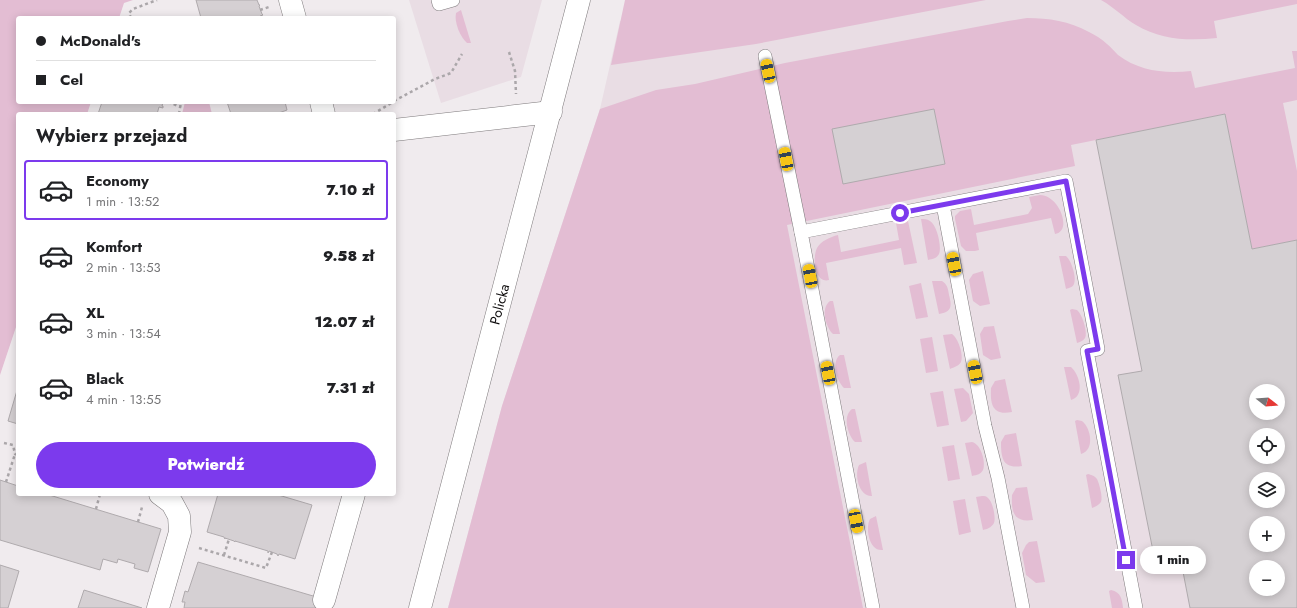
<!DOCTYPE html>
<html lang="pl">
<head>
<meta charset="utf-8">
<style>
  body { margin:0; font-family:Jost,sans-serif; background:#f2f2f2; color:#202124; height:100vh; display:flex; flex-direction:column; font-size:15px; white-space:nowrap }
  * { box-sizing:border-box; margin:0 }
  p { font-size:13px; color:#757577 }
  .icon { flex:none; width:22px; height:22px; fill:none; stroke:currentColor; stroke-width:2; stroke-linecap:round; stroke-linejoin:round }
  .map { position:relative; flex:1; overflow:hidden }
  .sheet { position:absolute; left:16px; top:112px; width:380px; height:384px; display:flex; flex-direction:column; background:#fff; border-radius:4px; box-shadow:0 2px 10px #0003 }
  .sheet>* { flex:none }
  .guide { position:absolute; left:16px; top:16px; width:380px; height:88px; border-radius:4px; box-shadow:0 2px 10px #0003; display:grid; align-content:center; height:88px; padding:0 20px; background:#fff }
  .needle { width:26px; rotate:107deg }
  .controls { position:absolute; left:1249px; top:384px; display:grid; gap:8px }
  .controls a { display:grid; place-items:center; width:36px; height:36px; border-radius:50%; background:#fff; box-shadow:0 2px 10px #0003; font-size:20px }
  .end { position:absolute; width:18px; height:18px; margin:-9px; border:5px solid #7c3aed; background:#fff; box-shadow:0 0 0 2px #fff }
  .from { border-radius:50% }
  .bubble { position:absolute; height:28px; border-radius:14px; background:#fff; box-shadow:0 2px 10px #0003; font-size:13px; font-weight:800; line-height:28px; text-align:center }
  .car { position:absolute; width:12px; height:24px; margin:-12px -6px; border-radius:5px; box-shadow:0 0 3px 1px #0007; background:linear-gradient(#f5c518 24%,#345 0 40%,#f5c518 0 76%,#345 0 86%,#f5c518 0) }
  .guide b { display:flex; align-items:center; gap:14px; height:38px; font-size:15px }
  .guide b+b { border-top:1px solid #e0e0e0 }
  .guide i { width:10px; height:10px; background:#202124 }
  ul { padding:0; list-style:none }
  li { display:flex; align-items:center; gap:12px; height:60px; margin:0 8px 6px; padding:0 12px; border:2px solid transparent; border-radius:4px }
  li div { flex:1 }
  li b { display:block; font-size:15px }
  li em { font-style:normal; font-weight:800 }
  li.current { border-color:#7c3aed }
  li>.icon { width:36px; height:36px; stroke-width:1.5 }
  h2 { padding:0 20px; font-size:18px; line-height:48px }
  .action { display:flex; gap:8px; margin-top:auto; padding:8px 20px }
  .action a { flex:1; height:46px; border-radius:24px; background:#7c3aed; color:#fff; font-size:16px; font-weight:800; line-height:46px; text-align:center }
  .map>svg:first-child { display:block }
  .built { fill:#e9dde4; fill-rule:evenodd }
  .green { fill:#e3bdd3 }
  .building { fill:#d5d0d3; stroke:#afaaad; fill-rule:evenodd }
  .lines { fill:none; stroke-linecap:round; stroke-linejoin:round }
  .service-casing { stroke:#7e7a7c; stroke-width:14 }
  .minor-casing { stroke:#7e7a7c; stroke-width:23 }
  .tertiary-casing { stroke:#7e7a7c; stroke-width:23 }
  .path { stroke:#aba7aa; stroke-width:2.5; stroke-dasharray:3 3; stroke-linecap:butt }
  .service { stroke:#fff; stroke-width:13 }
  .minor { stroke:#fff; stroke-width:22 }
  .tertiary { stroke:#fff; stroke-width:22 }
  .route { stroke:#7c3aed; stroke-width:5 }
  .labels { text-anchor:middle; stroke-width:3.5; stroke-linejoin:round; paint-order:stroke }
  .street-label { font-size:14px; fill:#0d0b0c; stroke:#f0ebee }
</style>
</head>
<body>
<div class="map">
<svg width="1297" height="608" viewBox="0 0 1297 608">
  <rect width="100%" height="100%" fill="#f0ebee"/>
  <!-- built -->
  <g class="built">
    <polygon points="409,0 542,0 521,77 441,103"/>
    <path d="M851,0h446v608h-849l54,-202 98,-297 20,-88zM1256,391h22v22h-22zM1256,435h22v22h-22zM1256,479h22v22h-22zM1256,523h22v22h-22zM1256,567h22v22h-22z"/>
  </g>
  <!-- green -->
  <g class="green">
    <polygon points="0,0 133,0 124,3 119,18 18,18 18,102 91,102 87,114 18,114 18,321 0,375"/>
    <polygon points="625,0 986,0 756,44 611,65"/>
    <path d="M1101,0h196v4l-83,17 3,17c-28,3 -56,2 -81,-13 -12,-7 -22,-18 -35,-25z"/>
    <path d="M461,10l10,33h-4c-7,-6 -13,-21 -11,-30z"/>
    <path d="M1027,18c22,0 42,3 62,14 6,3 13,7 18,12 4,3 7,7 11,11 21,16 47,19 73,16l4,17 100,-20 -3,-17h5v49l-14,3 14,68v69l-45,9 -27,-135 -154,31 4,21 -288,59 76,383h-415l54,-202 98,-297 56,-19 39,-6 90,-21 223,-42z"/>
    <polygon points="185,102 209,102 212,114 182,114"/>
    <path d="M1040,195c19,0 33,36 15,39l-4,-16 -75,15 3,17 -4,1h-9l-5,-5 -6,-27v-3l5,-5 11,-2 3,16 54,-11 4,-6 -3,-11z"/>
    <path d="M921,219c3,0 6,0 9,2 7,4 12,26 9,33 -2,4 -6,5 -11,6z"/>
    <path d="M908,221l9,42 -13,2 -3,-17 -75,15 3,17c-14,4 -17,-22 -12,-32 4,-7 13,-11 21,-13l3,17 58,-12 -3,-17z"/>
    <path d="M1059,256h7c5,4 11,21 8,28 -1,3 -5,4 -8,5z"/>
    <polygon points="983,271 990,304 980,306 973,301 969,280 973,274"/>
    <path d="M932,281h10c5,3 6,7 7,14 3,11 3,17 -10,19z"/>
    <polygon points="921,283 928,317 916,319 909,286"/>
    <path d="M830,301h3l7,33h-7c-7,-6 -13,-26 -3,-33z"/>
    <path d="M1072,309l5,1c5,4 11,22 8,28 -2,3 -5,4 -8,5l-7,-33z"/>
    <polygon points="994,326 1001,358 991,360 983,355 980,334 984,327"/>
    <path d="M952,334c6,4 12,21 9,28 -2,4 -7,5 -11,7l-7,-34z"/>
    <polygon points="932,337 938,371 926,373 920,339"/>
    <path d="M840,355h4l7,33h-7c-7,-6 -13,-27 -4,-33z"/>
    <path d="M1064,367h7c9,8 14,29 0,33z"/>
    <path d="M1005,379l7,33c-19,4 -22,-7 -21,-24l4,-7z"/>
    <polygon points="963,388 969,394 973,413 966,421 961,422 954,389"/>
    <polygon points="943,391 949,425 937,427 930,393"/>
    <path d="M852,409h3l7,33h-7c-7,-6 -13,-26 -3,-33z"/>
    <path d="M1077,420l5,1c9,7 13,29 -1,33l-6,-33z"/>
    <path d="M1016,433l6,33c-19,3 -21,-7 -21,-24l4,-7z"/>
    <path d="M972,442c9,2 14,20 11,28 -2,4 -6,5 -11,6l-7,-33z"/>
    <polygon points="954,445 960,479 948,481 942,447"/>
    <path d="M866,462l6,34c-13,1 -18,-21 -13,-31z"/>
    <path d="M1088,474c3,1 6,1 9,5 2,4 6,18 4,23 -2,3 -6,5 -9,6l-6,-33z"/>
    <path d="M1027,487l6,33c-19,3 -22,-8 -21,-25l4,-7z"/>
    <path d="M982,496c3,0 4,0 6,2 5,4 8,20 6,25 -3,5 -7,6 -11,7l-7,-33z"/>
    <polygon points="965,499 971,532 959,535 953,501"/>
    <path d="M876,516l7,34c-14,2 -18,-22 -13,-31z"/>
    <polygon points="1037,541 1045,582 1036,583 1026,575 1022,553 1026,545 1029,542"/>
    <path d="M1111,590c10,2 11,9 12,18h-11l-3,-17z"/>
  </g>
  <!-- building -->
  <g class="building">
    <polygon points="196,0 257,0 259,5 260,5 259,6 262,14 263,15 260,16 261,18 201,18"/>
    <polygon points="102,102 163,102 162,106 163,106 163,108 159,107 157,114 98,114"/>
    <polygon points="227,102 285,102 287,110 276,114 231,114"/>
    <polygon points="934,109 945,164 843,184 832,129"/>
    <path d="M1225,114l27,135 45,-9v368h-107l-11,-57 -25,5 -36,-181 24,-4 -46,-231zM1256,391h22v22h-22zM1256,435h22v22h-22zM1256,479h22v22h-22zM1256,523h22v22h-22zM1256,567h22v22h-22z"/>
    <polygon points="18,387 18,424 8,421"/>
    <polygon points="0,480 18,486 18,494 46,494 161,529 148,572 134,568 135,564 118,559 117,563 103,559 100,570 0,540"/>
    <polygon points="218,494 275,494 312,505 295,559 279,554 278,556 277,554 269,551 268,553 268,551 235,541 235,542 234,541 225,538 225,539 224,537 207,532"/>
    <polygon points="198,562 330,601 328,608 184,608 185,602 182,602 185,591 188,592"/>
    <polygon points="0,565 19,571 8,608 0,608"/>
    <polygon points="84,590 142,608 78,608"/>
  </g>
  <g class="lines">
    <!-- service casing -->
    <g class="service-casing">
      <g id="service">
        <polyline points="438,0 439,4 453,0"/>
        <polyline points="765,56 801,232"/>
        <polyline points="943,205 985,426 998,478 1023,608"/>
        <polyline points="873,608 801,232 1066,181 1098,349 1087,351 1136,608"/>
      </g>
    </g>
    <!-- minor casing -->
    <g class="minor-casing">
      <g id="minor">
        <polyline points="290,0 295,18"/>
        <polyline points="321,102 324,114"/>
        <polyline points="394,130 551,112"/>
        <polyline points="324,600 354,494"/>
        <polyline points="158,608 180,532 179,516 172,503 160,494"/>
      </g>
    </g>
    <!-- tertiary casing -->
    <g class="tertiary-casing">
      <g id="tertiary">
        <path id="s1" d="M420,608l159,-608"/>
      </g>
    </g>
    <!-- path -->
    <g class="path">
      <polyline points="260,10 269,7"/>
      <polyline points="131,18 129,13 133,9 157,0"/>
      <polyline points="509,52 515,71 516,94"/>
      <polyline points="394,101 435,79 451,73 462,54"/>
      <polyline points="168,102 181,107"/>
      <polyline points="179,114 181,102"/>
      <polyline points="373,114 393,102"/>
      <polyline points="4,443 13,445 15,454 18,455"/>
      <polyline points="6,482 15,454"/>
      <polyline points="51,495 51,494"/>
      <polyline points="96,509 100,494"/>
      <polyline points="138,522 142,507"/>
      <polyline points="199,548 266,568 272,552"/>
      <polyline points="224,555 229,539"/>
    </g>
    <!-- service -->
    <use href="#service" class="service"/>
    <!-- minor -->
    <use href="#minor" class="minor"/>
    <!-- tertiary -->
    <use href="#tertiary" class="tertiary"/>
  </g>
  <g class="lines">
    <!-- route -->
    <polyline class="route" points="900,213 1066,181 1098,349 1087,351 1126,560"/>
  </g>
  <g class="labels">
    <!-- street labels -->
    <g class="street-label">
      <text dy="5" stroke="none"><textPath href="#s1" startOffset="314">Policka</textPath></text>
    </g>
  </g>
</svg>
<div class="controls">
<a><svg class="needle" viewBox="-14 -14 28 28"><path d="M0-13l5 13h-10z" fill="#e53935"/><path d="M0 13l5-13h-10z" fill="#757577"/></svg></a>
<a><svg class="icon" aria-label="locate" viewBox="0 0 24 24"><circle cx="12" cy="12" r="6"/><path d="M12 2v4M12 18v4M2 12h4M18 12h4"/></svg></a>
<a><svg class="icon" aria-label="layers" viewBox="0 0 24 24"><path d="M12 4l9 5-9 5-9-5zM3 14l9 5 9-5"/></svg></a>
<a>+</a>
<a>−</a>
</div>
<i class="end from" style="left:900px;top:213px"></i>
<i class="end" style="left:1126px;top:560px"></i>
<div class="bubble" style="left:1140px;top:546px;width:66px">1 min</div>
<i class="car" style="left:768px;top:71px;rotate:348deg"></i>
<i class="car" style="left:786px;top:159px;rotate:349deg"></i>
<i class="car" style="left:954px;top:264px;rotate:349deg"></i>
<i class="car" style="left:810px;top:276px;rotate:349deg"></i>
<i class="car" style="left:975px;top:372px;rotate:349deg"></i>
<i class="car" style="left:828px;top:373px;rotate:349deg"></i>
<i class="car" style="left:856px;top:521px;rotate:169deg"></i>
<div class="guide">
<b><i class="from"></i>McDonald's</b>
<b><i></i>Cel</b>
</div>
<section class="sheet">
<h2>Wybierz przejazd</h2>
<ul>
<li class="current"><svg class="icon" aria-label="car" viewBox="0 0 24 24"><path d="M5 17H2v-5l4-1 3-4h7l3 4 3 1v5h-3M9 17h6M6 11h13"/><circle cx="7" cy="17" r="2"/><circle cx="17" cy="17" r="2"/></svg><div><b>Economy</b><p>1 min · 13:52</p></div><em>7.10 zł</em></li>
<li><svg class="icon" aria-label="car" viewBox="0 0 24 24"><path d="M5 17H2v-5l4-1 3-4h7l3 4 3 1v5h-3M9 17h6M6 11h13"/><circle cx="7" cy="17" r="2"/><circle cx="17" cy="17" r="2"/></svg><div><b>Komfort</b><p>2 min · 13:53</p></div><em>9.58 zł</em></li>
<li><svg class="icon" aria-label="car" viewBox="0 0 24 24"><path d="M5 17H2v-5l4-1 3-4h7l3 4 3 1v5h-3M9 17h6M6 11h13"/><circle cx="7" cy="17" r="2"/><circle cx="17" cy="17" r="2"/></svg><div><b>XL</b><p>3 min · 13:54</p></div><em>12.07 zł</em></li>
<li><svg class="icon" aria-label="car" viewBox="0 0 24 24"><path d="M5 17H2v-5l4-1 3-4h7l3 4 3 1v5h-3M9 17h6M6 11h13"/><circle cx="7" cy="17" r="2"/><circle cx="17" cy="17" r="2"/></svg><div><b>Black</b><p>4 min · 13:55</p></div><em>7.31 zł</em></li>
</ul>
<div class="action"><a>Potwierdź</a></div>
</section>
</div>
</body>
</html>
